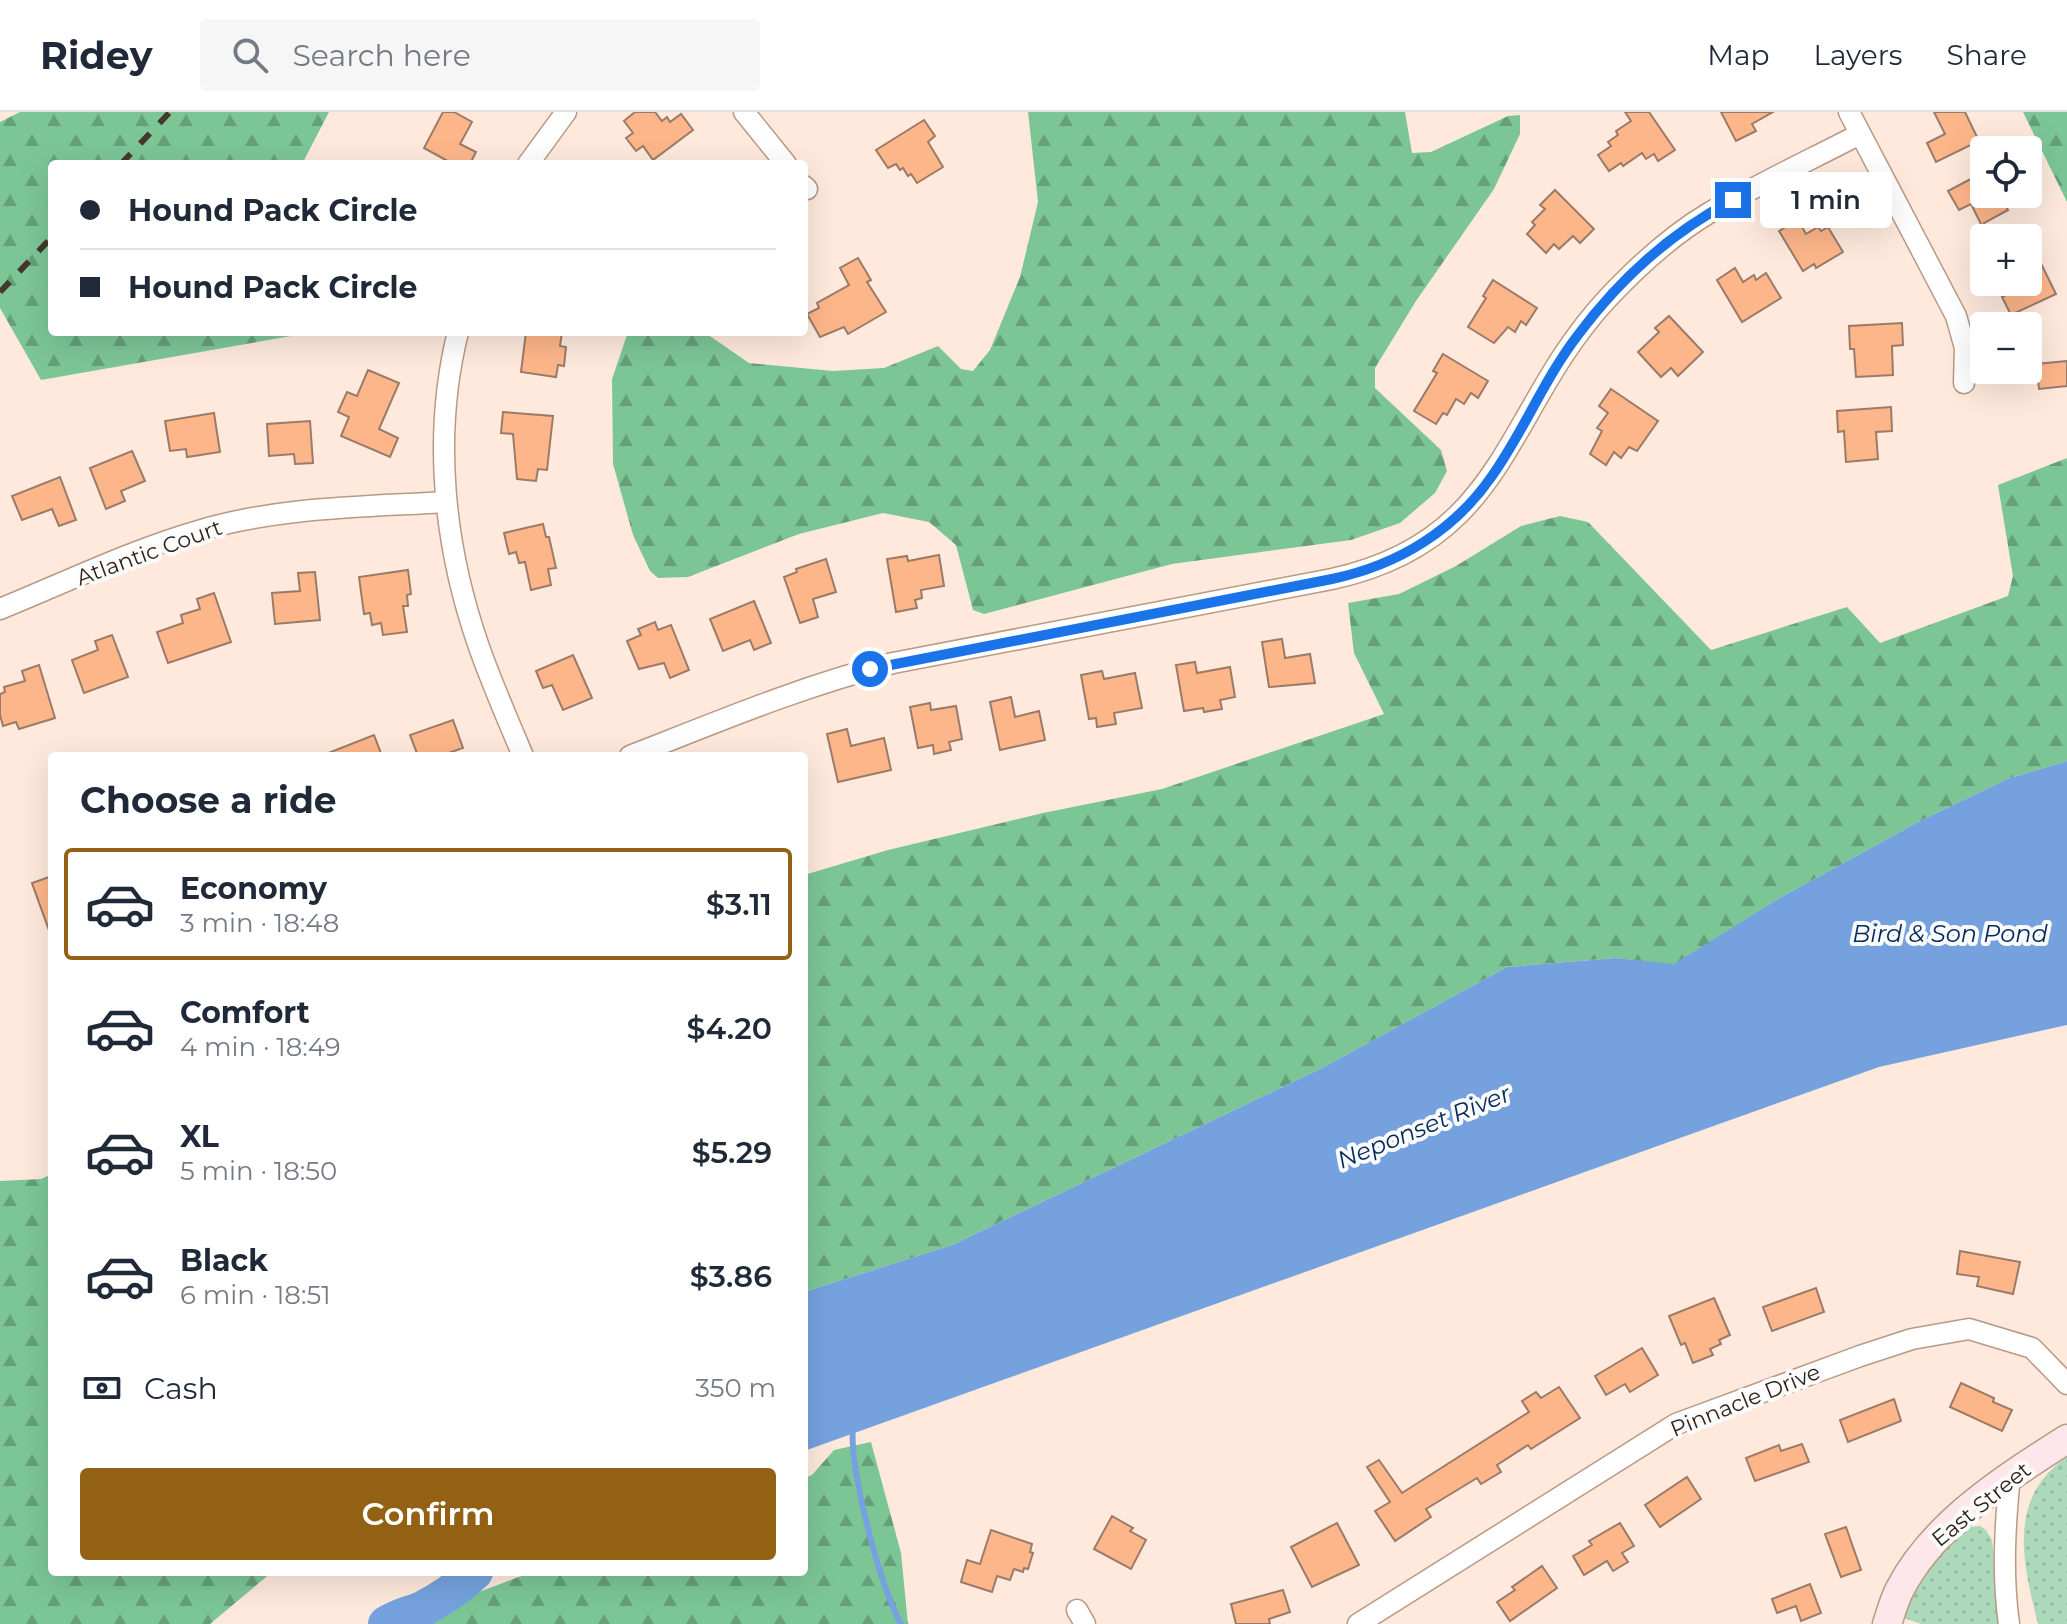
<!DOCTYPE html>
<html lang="en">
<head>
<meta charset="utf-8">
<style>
  body { margin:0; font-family:Montserrat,sans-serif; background:#f6f6f7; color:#1f2937; height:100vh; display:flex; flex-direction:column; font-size:30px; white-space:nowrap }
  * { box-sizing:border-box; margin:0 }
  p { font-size:26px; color:#747a83 }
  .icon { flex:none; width:44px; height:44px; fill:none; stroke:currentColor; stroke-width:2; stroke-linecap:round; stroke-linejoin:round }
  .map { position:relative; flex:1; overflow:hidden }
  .drawer { position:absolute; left:48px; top:640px; width:760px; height:824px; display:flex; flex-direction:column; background:#fff; border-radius:8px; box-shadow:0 8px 32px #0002 }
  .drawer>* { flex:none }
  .top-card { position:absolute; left:48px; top:48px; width:760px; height:176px; border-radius:8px; box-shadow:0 8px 32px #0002; display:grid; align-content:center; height:176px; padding:0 32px; background:#fff }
  .buttons { position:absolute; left:1970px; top:24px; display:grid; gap:16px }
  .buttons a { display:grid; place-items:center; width:72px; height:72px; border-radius:8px; background:#fff; box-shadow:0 8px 32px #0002; font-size:40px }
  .end { position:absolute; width:36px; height:36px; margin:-18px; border:10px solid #1a73e8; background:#fff; box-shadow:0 0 0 4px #fff }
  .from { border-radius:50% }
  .bubble { position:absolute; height:56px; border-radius:8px; background:#fff; box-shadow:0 8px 32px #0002; font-size:26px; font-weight:600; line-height:56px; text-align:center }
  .top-card b { display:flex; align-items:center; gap:28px; height:76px; font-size:30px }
  .top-card b+b { border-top:2px solid #e0e1e3 }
  .top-card i { width:20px; height:20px; background:#1f2937 }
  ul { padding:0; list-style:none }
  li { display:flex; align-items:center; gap:24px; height:112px; margin:0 16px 12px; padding:0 16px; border:4px solid transparent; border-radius:8px }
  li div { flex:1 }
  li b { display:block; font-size:30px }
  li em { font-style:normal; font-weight:600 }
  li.selected { border-color:#936113 }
  li>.icon { width:72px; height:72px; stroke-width:1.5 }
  h2 { padding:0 32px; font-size:36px; line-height:96px }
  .pay { display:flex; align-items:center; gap:20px; height:88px; padding:0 32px; font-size:30px }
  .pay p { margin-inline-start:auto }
  .cta { display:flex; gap:16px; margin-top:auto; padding:16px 32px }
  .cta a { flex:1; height:92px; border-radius:8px; background:#936113; color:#fff; font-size:32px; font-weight:600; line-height:92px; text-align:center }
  header { display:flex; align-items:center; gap:48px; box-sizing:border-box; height:112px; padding:0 40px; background:#fff; border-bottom:2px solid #e0e1e3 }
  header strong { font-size:38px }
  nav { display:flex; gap:44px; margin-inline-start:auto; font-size:28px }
  .search { width:560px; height:72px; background:#f6f6f7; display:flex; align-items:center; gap:20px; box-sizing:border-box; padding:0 28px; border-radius:8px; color:#747a83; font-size:30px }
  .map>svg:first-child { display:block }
  .grass { fill:url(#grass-dots) }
  .forest { fill:url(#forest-firs) }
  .water { fill:#75a2de }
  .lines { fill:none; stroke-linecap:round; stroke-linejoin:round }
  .stream { stroke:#75a2de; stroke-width:6 }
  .river { stroke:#75a2de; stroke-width:36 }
  .building { fill:#fdb68a; stroke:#9b7b68; stroke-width:2 }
  .street-casing { stroke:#b99984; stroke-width:23 }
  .secondary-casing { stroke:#b99984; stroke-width:31 }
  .street { stroke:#fff; stroke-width:20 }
  .secondary { stroke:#fee7eb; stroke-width:28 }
  .rail { stroke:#45372e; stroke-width:6; stroke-dasharray:14 14; stroke-linecap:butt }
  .route { stroke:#1a73e8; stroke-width:10 }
  .labels { text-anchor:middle; stroke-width:8; stroke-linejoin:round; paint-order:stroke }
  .street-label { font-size:22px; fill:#2c1f17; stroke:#fbfbfb }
  .water-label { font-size:24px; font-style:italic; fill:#00295e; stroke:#fbfbfb }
</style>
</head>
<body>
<header>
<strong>Ridey</strong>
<div class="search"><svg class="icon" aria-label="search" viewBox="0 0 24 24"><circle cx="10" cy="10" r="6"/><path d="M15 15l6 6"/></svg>Search here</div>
<nav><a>Map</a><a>Layers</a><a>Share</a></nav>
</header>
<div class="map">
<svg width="2067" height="1512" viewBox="0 0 2067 1512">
  <defs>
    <pattern id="grass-dots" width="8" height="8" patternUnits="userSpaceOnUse" patternTransform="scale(2)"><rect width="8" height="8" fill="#acd9ba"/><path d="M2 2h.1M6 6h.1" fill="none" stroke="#94ba9f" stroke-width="1.8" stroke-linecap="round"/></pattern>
    <pattern id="forest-firs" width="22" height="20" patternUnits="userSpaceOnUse" patternTransform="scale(2)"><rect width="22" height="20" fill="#7cc696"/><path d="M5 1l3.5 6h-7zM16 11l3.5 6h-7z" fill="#66a079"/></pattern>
  </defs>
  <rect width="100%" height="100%" fill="#fee9dc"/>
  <!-- grass -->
  <g class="grass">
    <path d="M2067,1345v167h-29c-15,-60 -32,-126 29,-167z"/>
    <path d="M1980,1414l6,4 6,10 10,84h-81l-17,-6c-5,-18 46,-83 63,-90 2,-1 11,-2 13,-2z"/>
  </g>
  <!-- forest -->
  <g class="forest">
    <polygon points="20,0 329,0 302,52 52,52 52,220 308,221 41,268 0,196 0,10"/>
    <polygon points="1028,0 1405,0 1412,41 1431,40 1508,4 1520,3 1520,22 1494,77 1416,189 1375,256 1375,276 1441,338 1447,359 1435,381 1400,411 1351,428 1172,452 984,502 973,498 956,433 929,410 883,401 799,422 688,465 658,466 650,459 633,423 613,352 612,267 628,220 704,220 749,251 833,259 884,256 938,234 961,257 973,259 990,238 1020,165 1038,90"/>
    <polygon points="2023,0 2067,0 2067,90"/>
    <polygon points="2067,346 2067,649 2007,667 1918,710 1778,787 1674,853 1616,846 1507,855 1322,956 952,1133 804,1180 804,763 888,738 1043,701 1162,677 1384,602 1354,541 1348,491 1399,482 1456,454 1521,414 1560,404 1588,410 1711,538 1847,495 1880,531 2008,484 2013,464 1998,373"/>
    <polygon points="52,1062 52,1460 272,1460 210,1512 0,1512 0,1069 41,1067"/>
    <polygon points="871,1330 901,1441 908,1512 425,1512 471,1483 532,1460 804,1460 804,1366 812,1363 834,1338"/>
  </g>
  <!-- water -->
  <polygon class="water" points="2067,649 2067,913 1879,955 804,1339 804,1180 952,1133 1322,956 1507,855 1616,846 1674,852 1778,787 1918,710 2007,667"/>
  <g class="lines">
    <!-- stream -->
    <path class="stream" d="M853,1315c-4,40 27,161 48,197"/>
    <!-- river -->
    <path class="river" d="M386,1512c12,-8 24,-10 36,-15 20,-10 37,-22 53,-37"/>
  </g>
  <!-- building -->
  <g class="building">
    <polygon points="443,0 454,0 472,10 460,32 476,40 470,52 453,52 424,36"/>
    <polygon points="635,0 655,0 662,9 667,5 670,10 681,2 693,18 653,48 643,34 636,39 626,26 633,21 624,9"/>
    <polygon points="1625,0 1649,0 1675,38 1658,49 1654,42 1646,47 1642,41 1623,54 1621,51 1609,59 1598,43 1611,34 1608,30 1618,23 1616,19 1631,9"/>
    <polygon points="1721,0 1773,0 1752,12 1756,19 1736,29"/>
    <polygon points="1934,0 1965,0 1979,29 1936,50 1927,31 1945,22"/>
    <polygon points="924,8 935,24 928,30 943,55 917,71 911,62 908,64 903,56 900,58 896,52 888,56 876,38"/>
    <polygon points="1984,60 1984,82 2000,82 2008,98 1984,111 1984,118 1971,92 1959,98 1948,79"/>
    <polygon points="1555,78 1594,117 1580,131 1573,124 1559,137 1554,132 1546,141 1527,122 1535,113 1532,110 1545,97 1540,93"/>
    <polygon points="1798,108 1806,122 1818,115 1821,119 1828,115 1843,140 1816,156 1814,152 1803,159 1779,119"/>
    <polygon points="2028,125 2056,182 2011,203 2002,185 2021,175 2019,170 2028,170"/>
    <polygon points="858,146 871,168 867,170 886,200 848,222 844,215 820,225 807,202 819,196 817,191 849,173 840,156"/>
    <polygon points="1735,156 1743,170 1754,163 1756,168 1766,161 1781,186 1742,210 1717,168"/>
    <polygon points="1493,168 1537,196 1526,213 1521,209 1515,220 1508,215 1494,231 1468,215 1486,186 1483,184"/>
    <polygon points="1669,204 1703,240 1678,264 1671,256 1661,265 1638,240 1659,220 1655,216"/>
    <polygon points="1902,211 1903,233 1892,234 1893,263 1856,265 1854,237 1850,237 1849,214"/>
    <polygon points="526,220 562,220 560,234 566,235 564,254 558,253 556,265 521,260"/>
    <polygon points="1443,242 1488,269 1478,286 1471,281 1464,292 1456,287 1447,303 1443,301 1436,312 1414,299 1437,261 1433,259"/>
    <polygon points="2067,249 2067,274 2039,277 2036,252"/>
    <polygon points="368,258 399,271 379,317 398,326 390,345 341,324 349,305 338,300 347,280 357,284"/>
    <polygon points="1611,277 1658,309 1637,339 1629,335 1621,346 1614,340 1606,353 1590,342 1602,319 1597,316 1608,301 1599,294"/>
    <polygon points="1891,295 1892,319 1876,320 1878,347 1846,350 1844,319 1838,320 1837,299"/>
    <polygon points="503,300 553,304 547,358 538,357 536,369 517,367 513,322 501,321"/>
    <polygon points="214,301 220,340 187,345 186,337 170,339 165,309"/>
    <polygon points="310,309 313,351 295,352 294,342 269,344 267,312"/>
    <polygon points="132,339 145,369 121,379 125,389 106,397 90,356"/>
    <polygon points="60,365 76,408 59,414 52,397 22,408 12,384"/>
    <polygon points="543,412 546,425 549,425 556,456 548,457 551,473 531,478 525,450 519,451 516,440 509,442 504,421"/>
    <polygon points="939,443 944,474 921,478 922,486 915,488 917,496 896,500 887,447 907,444 908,449"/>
    <polygon points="826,447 836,480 813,487 818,505 800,511 784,465 797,460 796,457"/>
    <polygon points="408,458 411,482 407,483 408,494 403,494 407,520 383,523 381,511 372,513 370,501 364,502 359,465"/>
    <polygon points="315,460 320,508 275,512 272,481 300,479 298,461"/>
    <polygon points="214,481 231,530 168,551 157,520 183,511 181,503 200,497 197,487"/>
    <polygon points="754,489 771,531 754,538 750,528 723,539 710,507"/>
    <polygon points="655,510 658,518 671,513 689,558 670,566 664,551 639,557 627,529 641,523 638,517"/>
    <polygon points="112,523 128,565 84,581 72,548 98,538 95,529"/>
    <polygon points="1282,527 1285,546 1310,542 1315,571 1269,575 1262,530"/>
    <polygon points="573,543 592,586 563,598 552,573 543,576 536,559"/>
    <polygon points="1195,550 1197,561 1230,555 1235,585 1220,588 1222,597 1204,600 1203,596 1184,599 1176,553"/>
    <polygon points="39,553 55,606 19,617 16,610 3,614 0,603 0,582 5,580 4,575 25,569 22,559"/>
    <polygon points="1102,559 1104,567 1135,561 1142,596 1114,601 1116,612 1097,615 1096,606 1089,607 1081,563"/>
    <polygon points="1011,585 1015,605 1039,599 1045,628 1000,638 990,590"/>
    <polygon points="930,591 931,598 956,594 962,627 949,630 951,638 934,642 933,633 918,636 910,595"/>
    <polygon points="453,608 463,636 440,644 418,644 410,623"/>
    <polygon points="847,617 851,634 884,626 891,658 838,670 827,622"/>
    <polygon points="374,623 382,644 324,644 323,643"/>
    <polygon points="52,764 52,820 50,821 32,771"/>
    <polygon points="1960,1139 2020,1150 2013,1182 1977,1174 1979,1165 1957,1162"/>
    <polygon points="1816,1176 1824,1200 1772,1219 1763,1195"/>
    <polygon points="1714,1186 1730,1223 1719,1228 1721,1232 1710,1237 1713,1243 1693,1251 1685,1231 1681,1233 1669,1204"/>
    <polygon points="1642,1236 1658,1263 1630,1280 1625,1272 1606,1283 1595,1264"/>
    <polygon points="1961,1271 1994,1286 1993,1290 2012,1298 2002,1319 1950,1295"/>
    <polygon points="1559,1275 1580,1306 1531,1337 1528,1333 1497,1353 1501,1360 1481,1372 1477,1366 1426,1397 1431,1405 1395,1429 1375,1399 1390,1390 1367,1355 1379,1348 1402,1381 1529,1300 1522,1289 1536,1280 1541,1286"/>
    <polygon points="1894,1287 1901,1309 1848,1330 1840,1308"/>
    <polygon points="1802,1332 1809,1350 1755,1369 1746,1346 1779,1333 1781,1339"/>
    <polygon points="1687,1365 1701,1387 1660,1415 1645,1393"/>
    <polygon points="1112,1404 1133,1416 1130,1419 1146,1428 1131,1457 1094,1437"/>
    <polygon points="1337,1411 1359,1453 1312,1475 1291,1435"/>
    <polygon points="1620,1411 1634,1434 1622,1441 1628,1450 1613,1459 1607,1449 1584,1463 1573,1444 1592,1433 1589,1429"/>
    <polygon points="1846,1415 1861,1458 1841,1465 1825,1422"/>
    <polygon points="991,1418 1032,1432 1030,1440 1033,1441 1028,1457 1024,1456 1023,1460 1014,1457 1010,1468 997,1464 992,1480 961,1470 967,1448 980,1452"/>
    <polygon points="1542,1454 1557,1476 1510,1509 1497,1490 1515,1478 1512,1475"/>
    <polygon points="1810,1472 1821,1501 1801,1509 1796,1494 1777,1501 1772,1487"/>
    <polygon points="1283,1478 1290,1500 1269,1507 1270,1512 1236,1512 1231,1492"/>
  </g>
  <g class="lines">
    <!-- street casing -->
    <g class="street-casing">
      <g id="street">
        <polyline points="744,0 786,52"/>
        <polyline points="1849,0 1956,204 1965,236 1964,271"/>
        <polyline points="528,52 566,0"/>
        <polyline points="804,74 807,77"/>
        <path d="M458,220c-26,104 -14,215 21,315 13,37 29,73 44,109"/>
        <path d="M0,497c64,-26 132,-59 198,-78 79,-24 166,-24 248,-29"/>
        <path d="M630,644c87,-34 172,-70 263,-93l439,-84c176,-38 172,-169 275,-280 30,-32 65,-64 102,-86 49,-29 101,-53 151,-79"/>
        <polyline points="1077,1498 1085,1512"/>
        <polyline points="1358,1512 1676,1312 1860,1244 1912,1227 1969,1217 2032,1236 2067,1272"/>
        <path d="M2009,1512c-7,-50 -4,-99 1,-149"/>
      </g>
    </g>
    <!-- secondary casing -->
    <g class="secondary-casing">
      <path id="secondary" d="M1887,1512c4,-11 7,-24 13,-35 33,-65 107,-112 167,-150"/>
    </g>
    <!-- street -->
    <use href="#street" class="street"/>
    <!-- secondary -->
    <use href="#secondary" class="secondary"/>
    <!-- rail -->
    <g class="rail">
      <polyline points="121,52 170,0"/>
      <polyline points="0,180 52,125"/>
    </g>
  </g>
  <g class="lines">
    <!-- route -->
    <path class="route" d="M870,557l462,-90c66,-14 122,-48 160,-103 32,-45 52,-97 86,-141 41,-55 94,-103 155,-135"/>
  </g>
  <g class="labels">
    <!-- street labels -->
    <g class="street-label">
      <text transform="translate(149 440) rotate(-20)" y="8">Atlantic Court</text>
      <text transform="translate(1745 1288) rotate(-22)" y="8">Pinnacle Drive</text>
      <text transform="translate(1981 1392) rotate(-39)" y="8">East Street</text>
    </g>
    <!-- water labels -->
    <g class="water-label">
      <text x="1950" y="830">Bird &amp; Son Pond</text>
      <text transform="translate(1424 1015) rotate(-22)" y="8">Neponset River</text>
    </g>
  </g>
</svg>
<div class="buttons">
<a><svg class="icon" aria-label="locate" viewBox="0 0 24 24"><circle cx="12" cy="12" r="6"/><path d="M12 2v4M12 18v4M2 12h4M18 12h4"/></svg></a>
<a>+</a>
<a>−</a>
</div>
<i class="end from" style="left:870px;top:557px"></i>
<i class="end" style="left:1733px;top:88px"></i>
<div class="bubble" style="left:1760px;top:60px;width:132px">1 min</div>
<div class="top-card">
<b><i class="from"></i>Hound Pack Circle</b>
<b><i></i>Hound Pack Circle</b>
</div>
<section class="drawer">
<h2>Choose a ride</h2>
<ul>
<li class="selected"><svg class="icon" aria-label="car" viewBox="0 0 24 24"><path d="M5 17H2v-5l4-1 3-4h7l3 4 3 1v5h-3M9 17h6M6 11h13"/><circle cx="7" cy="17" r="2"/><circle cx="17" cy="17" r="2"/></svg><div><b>Economy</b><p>3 min · 18:48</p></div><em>$3.11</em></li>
<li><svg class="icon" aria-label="car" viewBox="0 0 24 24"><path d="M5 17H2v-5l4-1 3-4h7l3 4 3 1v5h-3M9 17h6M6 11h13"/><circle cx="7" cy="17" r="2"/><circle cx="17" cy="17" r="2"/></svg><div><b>Comfort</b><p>4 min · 18:49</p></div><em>$4.20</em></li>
<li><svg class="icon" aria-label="car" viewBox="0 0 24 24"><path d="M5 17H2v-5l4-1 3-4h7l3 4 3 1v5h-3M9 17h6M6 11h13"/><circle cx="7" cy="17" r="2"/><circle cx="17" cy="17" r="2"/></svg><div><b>XL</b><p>5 min · 18:50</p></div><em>$5.29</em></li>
<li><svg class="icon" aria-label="car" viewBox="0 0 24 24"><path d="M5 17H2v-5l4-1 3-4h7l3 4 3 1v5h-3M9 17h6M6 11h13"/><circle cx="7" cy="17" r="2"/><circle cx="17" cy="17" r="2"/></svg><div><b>Black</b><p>6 min · 18:51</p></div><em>$3.86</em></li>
</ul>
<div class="pay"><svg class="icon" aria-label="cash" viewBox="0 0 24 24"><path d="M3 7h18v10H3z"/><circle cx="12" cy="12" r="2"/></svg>Cash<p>350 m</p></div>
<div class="cta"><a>Confirm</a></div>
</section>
</div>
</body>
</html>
